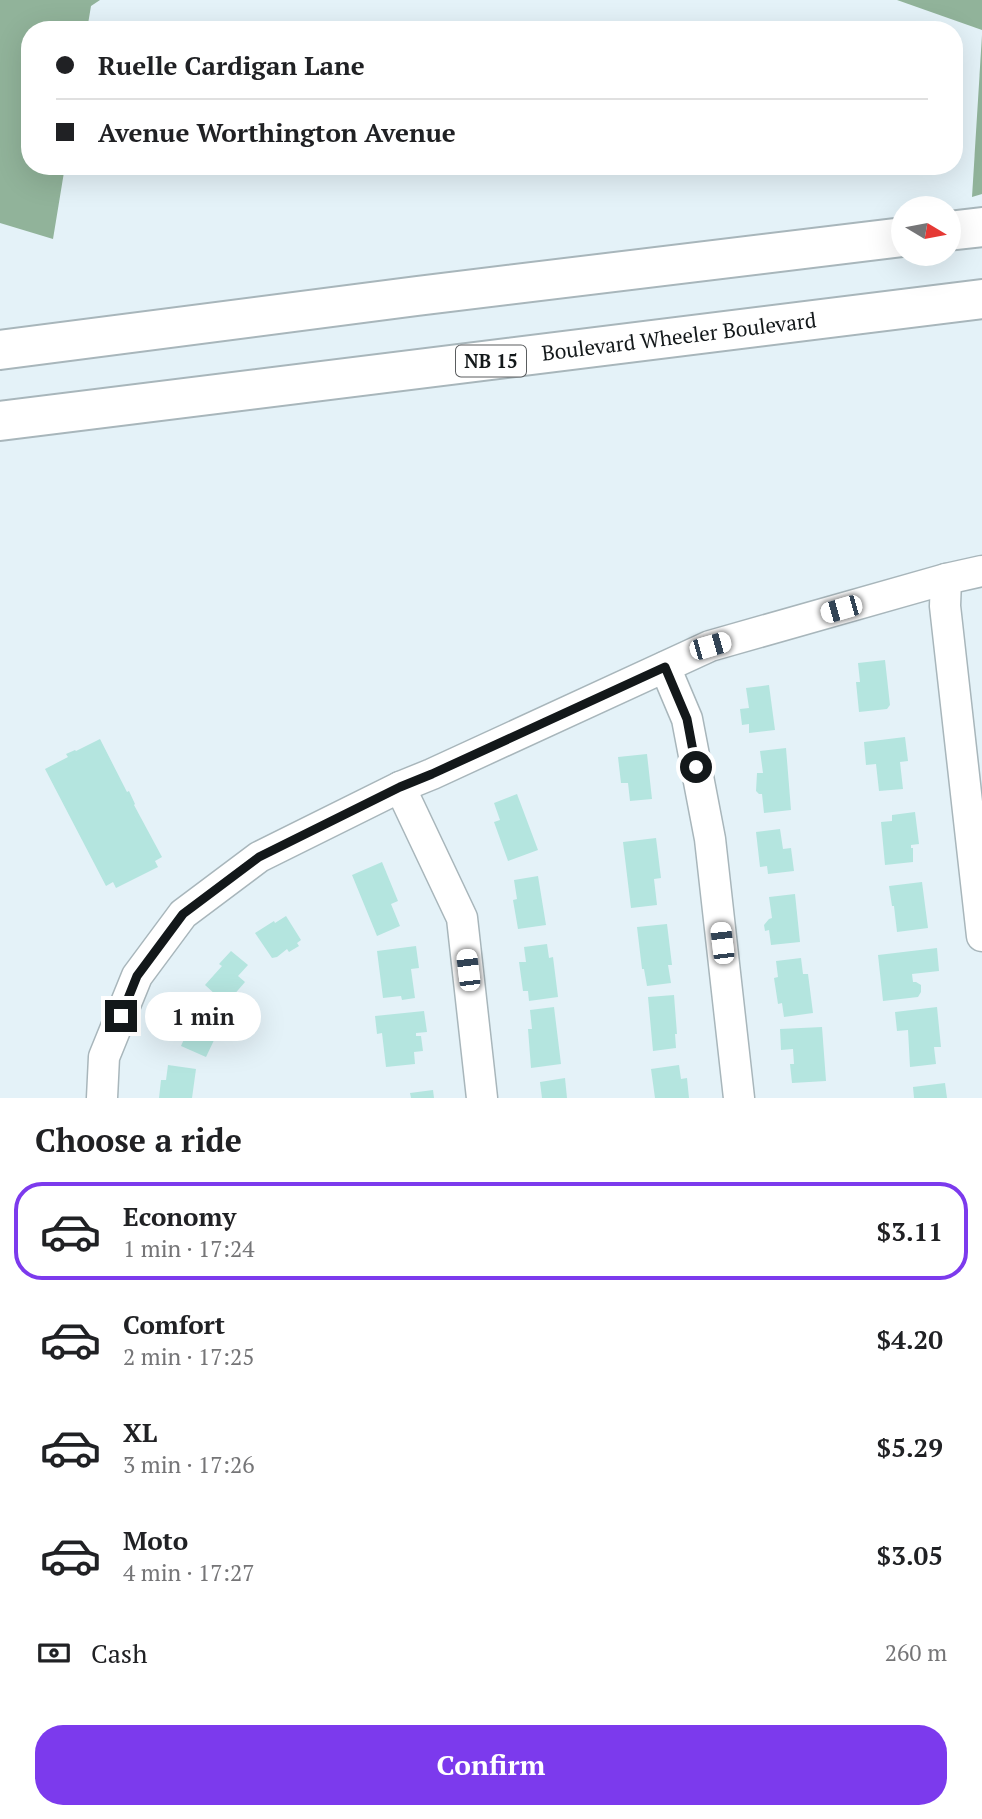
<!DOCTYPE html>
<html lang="en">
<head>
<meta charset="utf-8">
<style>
  body { margin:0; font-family:"PT Serif",serif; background:#f2f2f2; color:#202124; height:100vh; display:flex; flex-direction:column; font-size:26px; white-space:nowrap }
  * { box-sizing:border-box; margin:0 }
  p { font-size:23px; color:#757577 }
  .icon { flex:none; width:38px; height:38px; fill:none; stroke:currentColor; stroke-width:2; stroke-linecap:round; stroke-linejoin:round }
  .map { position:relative; height:1098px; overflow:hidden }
  .details { display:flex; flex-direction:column; background:#fff; flex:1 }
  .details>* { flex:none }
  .top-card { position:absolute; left:21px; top:21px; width:942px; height:154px; border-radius:28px; box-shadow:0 7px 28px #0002; display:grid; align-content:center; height:154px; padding:0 35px; background:#fff }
  .needle { width:46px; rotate:100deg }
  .fabs { position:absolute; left:891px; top:196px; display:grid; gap:14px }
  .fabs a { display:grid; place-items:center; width:70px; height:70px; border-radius:50%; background:#fff; box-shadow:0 7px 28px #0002; font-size:35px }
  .end { position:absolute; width:32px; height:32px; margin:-16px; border:9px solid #13181a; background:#fff; box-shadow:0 0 0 4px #fff }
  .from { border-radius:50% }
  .bubble { position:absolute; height:49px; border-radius:24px; background:#fff; box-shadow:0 7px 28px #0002; font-size:23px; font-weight:800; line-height:49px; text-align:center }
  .car { position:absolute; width:21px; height:42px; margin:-21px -10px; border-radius:9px; box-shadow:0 0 5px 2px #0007; background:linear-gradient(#fff 24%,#345 0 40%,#fff 0 76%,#345 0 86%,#fff 0) }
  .top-card b { display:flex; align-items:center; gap:24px; height:66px; font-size:26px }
  .top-card b+b { border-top:2px solid #e0e0e0 }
  .top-card i { width:18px; height:18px; background:#202124 }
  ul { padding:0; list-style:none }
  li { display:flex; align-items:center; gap:21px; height:98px; margin:0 14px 10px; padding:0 21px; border:4px solid transparent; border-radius:28px }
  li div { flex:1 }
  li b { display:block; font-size:26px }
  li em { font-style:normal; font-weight:800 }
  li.selected { border-color:#7c3aed }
  li>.icon { width:63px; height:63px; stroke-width:1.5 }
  h2 { padding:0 35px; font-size:32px; line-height:84px }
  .pay { display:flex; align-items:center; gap:18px; height:77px; padding:0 35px; font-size:26px }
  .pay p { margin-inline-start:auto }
  .button { display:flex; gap:14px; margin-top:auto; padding:14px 35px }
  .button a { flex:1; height:80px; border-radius:28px; background:#7c3aed; color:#fff; font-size:28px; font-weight:800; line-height:80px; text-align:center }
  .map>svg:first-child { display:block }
  .forest { fill:#91b39a }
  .building { fill:#b4e5df }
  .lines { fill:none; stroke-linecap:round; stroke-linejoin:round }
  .minor-casing { stroke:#a8b6bb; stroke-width:33 }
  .highway-casing { stroke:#a8b6bb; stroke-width:42 }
  .minor { stroke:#fff; stroke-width:30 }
  .highway { stroke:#fff; stroke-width:38 }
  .route { stroke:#13181a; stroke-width:9 }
  .labels { text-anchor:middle; stroke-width:5; stroke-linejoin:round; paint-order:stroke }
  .shield { fill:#fff; stroke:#5a5d5f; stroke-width:2 }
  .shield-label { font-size:19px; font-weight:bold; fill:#13181a }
  .street-label { font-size:21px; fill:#13181a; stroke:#fff }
</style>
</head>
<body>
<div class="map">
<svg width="982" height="1098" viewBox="0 0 982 1098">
  <rect width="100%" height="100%" fill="#e4f2f8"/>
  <!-- forest -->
  <g class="forest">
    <polygon points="0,0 100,0 91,6 87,30 30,30 30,166 65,166 53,239 0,223"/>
    <polygon points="897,0 982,0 982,30"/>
    <polygon points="982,35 982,194 972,197"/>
  </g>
  <!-- building -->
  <g class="building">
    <polygon points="885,660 890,705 887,709 859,712 856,682 860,682 858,663"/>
    <polygon points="769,685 775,730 749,733 749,724 742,725 740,709 749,708 746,688"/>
    <polygon points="905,737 908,761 900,762 903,789 879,791 876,764 866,765 864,742"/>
    <polygon points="100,739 127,792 129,791 135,804 134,805 162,857 155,861 158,867 116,888 113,882 106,886 45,769 68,757 66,754 75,750 76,751"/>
    <polygon points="786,748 791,810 764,813 762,794 759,794 756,791 757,773 763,773 760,751"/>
    <polygon points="647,754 652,799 630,801 628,783 621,783 618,757"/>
    <polygon points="517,794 538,850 508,861 494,822 500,820 494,803"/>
    <polygon points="915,812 919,844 911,845 911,848 913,848 913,862 885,865 881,822 892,821 892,815"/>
    <polygon points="780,829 783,849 791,848 794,871 768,874 767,866 760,867 756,832"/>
    <polygon points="656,838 661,878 654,879 657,905 631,908 623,842"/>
    <polygon points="382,862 398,901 391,904 400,926 377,936 352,875"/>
    <polygon points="538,876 546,925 518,929 513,900 517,899 514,880"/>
    <polygon points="922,882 928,928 897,932 894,906 892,906 889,886"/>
    <polygon points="795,894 800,942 771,945 769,930 765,931 764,925 769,919 772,918 769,897"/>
    <polygon points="286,916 301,940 297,943 299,946 289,952 287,949 277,957 272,958 255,933 274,921 275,923"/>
    <polygon points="667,924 672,965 668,965 671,983 647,986 644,969 642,969 637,927"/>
    <polygon points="547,944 549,958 553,957 558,997 529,1001 528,991 523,991 519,962 526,962 524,947"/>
    <polygon points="416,946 419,968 411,969 415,998 402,1000 401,996 383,998 377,951"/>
    <polygon points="937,948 939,971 912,974 913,982 916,982 921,985 921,992 918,997 883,1001 878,955"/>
    <polygon points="231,951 248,965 238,976 245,982 226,1004 205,985 222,966 219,964"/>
    <polygon points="801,958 803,974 808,974 813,1013 784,1017 782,1003 778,1004 774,978 778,977 776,961"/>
    <polygon points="674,995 677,1034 675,1034 676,1048 653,1051 648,997"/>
    <polygon points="192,1002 225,1017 206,1057 181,1046 191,1024 183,1021"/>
    <polygon points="554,1007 561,1064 531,1068 528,1029 532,1029 530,1010"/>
    <polygon points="937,1007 941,1047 934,1047 936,1064 910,1067 908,1030 897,1031 895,1012"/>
    <polygon points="424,1011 427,1032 416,1033 416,1036 421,1036 423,1051 414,1052 415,1064 386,1067 382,1033 377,1034 375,1016"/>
    <polygon points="822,1027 826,1081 792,1083 790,1064 794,1064 793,1049 781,1050 780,1029"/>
    <polygon points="168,1065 196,1069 192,1098 159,1098 161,1080 166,1080"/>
    <polygon points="679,1065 681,1079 687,1078 689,1098 655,1098 651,1069"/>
    <polygon points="565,1078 567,1098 542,1098 540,1082"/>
    <polygon points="945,1083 947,1098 914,1098 913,1087"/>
    <polygon points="433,1090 434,1098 411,1098 410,1093"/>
  </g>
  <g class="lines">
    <!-- minor casing -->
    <g class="minor-casing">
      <g id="minor">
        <polyline points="946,579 945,606 982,936"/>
        <polyline points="665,667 687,719 710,839 739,1098"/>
        <polyline points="400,787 462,918 482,1098"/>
        <polyline points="102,1098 104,1057 137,976 183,914 259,857 400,787 432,774 710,646 946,579 982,571"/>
      </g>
    </g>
    <!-- highway casing -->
    <g class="highway-casing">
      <g id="highway">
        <polyline points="948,231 982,227"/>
        <polyline points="0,350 417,296 903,237"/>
        <polyline points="0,421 982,299"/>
      </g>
    </g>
    <!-- minor -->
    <use href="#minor" class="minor"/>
    <!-- highway -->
    <use href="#highway" class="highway"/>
  </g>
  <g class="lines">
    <!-- route -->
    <polyline class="route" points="121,1016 137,976 183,914 259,857 400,787 432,774 665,667 687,719 696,767"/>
  </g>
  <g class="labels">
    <!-- shield labels -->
    <rect class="shield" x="456" y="345.5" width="70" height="31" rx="5"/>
    <g class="shield-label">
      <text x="491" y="368">NB 15</text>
    </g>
    <!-- street labels -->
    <g class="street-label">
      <text transform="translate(679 337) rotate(-7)" y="7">Boulevard Wheeler Boulevard</text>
    </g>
  </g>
</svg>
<div class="fabs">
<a><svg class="needle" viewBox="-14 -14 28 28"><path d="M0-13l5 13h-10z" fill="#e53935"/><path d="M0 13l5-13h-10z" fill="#757577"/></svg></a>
</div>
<i class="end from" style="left:696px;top:767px"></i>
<i class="end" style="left:121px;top:1016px"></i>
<div class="bubble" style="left:145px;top:992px;width:116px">1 min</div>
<i class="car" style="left:841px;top:609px;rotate:254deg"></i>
<i class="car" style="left:710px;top:646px;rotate:74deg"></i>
<i class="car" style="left:722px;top:943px;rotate:353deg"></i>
<i class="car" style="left:468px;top:970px;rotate:353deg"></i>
<div class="top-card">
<b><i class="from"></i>Ruelle Cardigan Lane</b>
<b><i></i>Avenue Worthington Avenue</b>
</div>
</div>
<section class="details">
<h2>Choose a ride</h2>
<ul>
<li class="selected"><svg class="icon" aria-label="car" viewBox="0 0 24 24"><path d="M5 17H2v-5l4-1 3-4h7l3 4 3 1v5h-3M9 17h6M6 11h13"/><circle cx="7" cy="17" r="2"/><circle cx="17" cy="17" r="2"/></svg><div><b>Economy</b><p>1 min · 17:24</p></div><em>$3.11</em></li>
<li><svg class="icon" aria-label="car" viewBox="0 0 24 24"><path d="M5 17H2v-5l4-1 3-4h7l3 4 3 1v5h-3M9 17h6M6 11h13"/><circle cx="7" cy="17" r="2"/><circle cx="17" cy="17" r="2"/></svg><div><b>Comfort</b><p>2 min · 17:25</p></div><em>$4.20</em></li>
<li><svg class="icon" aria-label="car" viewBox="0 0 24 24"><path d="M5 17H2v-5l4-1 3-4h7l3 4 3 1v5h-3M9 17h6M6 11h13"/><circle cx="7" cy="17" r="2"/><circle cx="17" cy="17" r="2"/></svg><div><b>XL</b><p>3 min · 17:26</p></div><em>$5.29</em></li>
<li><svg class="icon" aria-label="car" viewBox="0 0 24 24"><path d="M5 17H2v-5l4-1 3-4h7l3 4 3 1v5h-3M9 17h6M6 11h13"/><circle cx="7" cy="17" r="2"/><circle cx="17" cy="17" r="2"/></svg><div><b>Moto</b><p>4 min · 17:27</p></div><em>$3.05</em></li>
</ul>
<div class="pay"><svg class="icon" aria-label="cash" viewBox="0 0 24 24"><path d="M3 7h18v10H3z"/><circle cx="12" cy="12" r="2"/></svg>Cash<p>260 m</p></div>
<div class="button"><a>Confirm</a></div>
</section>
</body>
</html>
